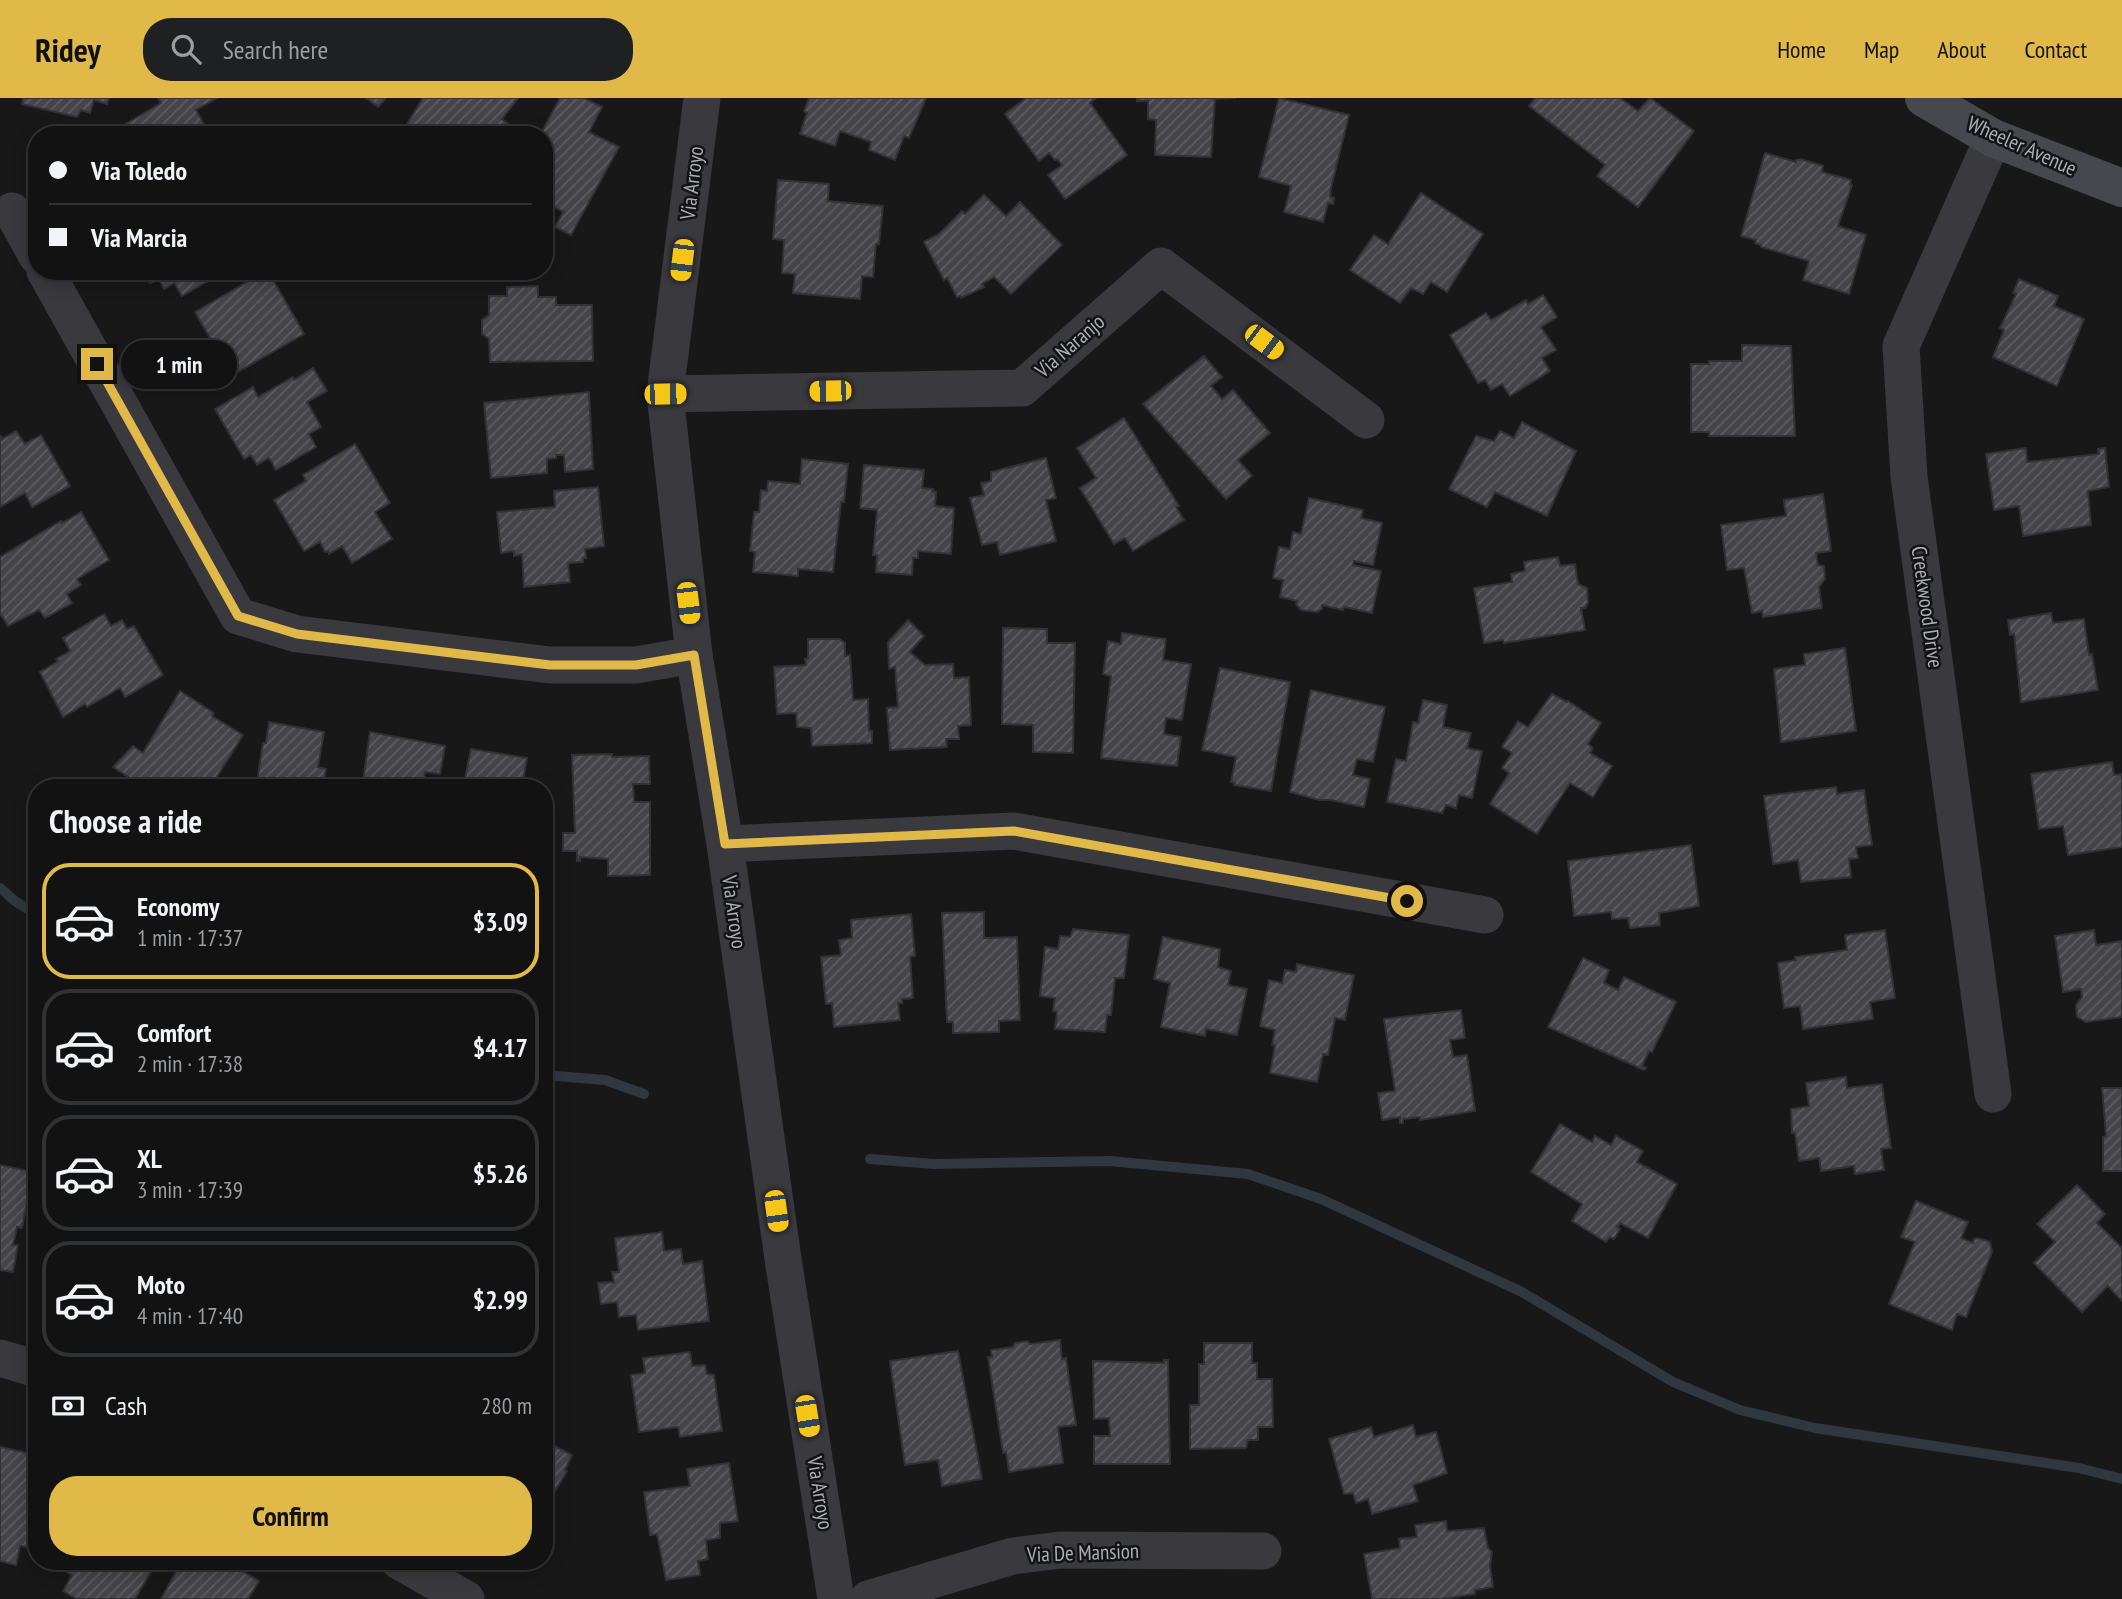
<!DOCTYPE html>
<html lang="en">
<head>
<meta charset="utf-8">
<style>
  body { margin:0; font-family:"PT Sans Narrow",sans-serif; background:#1f2021; color:#f1f3f6; height:100vh; display:flex; flex-direction:column; font-size:26px; white-space:nowrap }
  * { box-sizing:border-box; margin:0 }
  p { font-size:23px; color:#9c9ea0 }
  .icon { flex:none; width:38px; height:38px; fill:none; stroke:currentColor; stroke-width:2; stroke-linecap:round; stroke-linejoin:round }
  .map { position:relative; flex:1; overflow:hidden }
  .side { position:absolute; left:28px; top:681px; width:525px; height:791px; display:flex; flex-direction:column; background:#121213; border-radius:28px; box-shadow:0 4px 18px #0003,0 0 0 2px #313233 }
  .side>* { flex:none }
  .guide { position:absolute; left:28px; top:28px; width:525px; height:154px; border-radius:28px; box-shadow:0 4px 18px #0003,0 0 0 2px #313233; display:grid; align-content:center; height:154px; padding:0 21px; background:#121213 }
  .end { position:absolute; width:32px; height:32px; margin:-16px; border:9px solid #e0b949; background:#111; box-shadow:0 0 0 4px #111 }
  .from { border-radius:50% }
  .bubble { position:absolute; height:49px; border-radius:24px; background:#121213; box-shadow:0 4px 18px #0003,0 0 0 2px #313233; font-size:23px; font-weight:600; line-height:49px; text-align:center }
  .car { position:absolute; width:21px; height:42px; margin:-21px -10px; border-radius:9px; box-shadow:0 0 5px 2px #0007; background:linear-gradient(#f5c518 24%,#345 0 40%,#f5c518 0 76%,#345 0 86%,#f5c518 0) }
  .guide b { display:flex; align-items:center; gap:24px; height:66px; font-size:26px }
  .guide b+b { border-top:2px solid #313233 }
  .guide i { width:18px; height:18px; background:#f1f3f6 }
  ul { padding:0; list-style:none }
  li { display:flex; align-items:center; gap:21px; height:116px; margin:0 14px 10px; padding:0 7px; border:4px solid #313233; border-radius:28px }
  li div { flex:1 }
  li b { display:block; font-size:26px }
  li em { font-style:normal; font-weight:600 }
  li.selected { border-color:#e0b949 }
  li>.icon { width:63px; height:63px; stroke-width:1.5 }
  h2 { padding:0 21px; font-size:32px; line-height:84px }
  .pay { display:flex; align-items:center; gap:18px; height:77px; padding:0 21px; font-size:26px }
  .pay p { margin-inline-start:auto }
  .cta { display:flex; gap:14px; margin-top:auto; padding:14px 21px }
  .cta a { flex:1; height:80px; border-radius:28px; background:#e0b949; color:#111; font-size:28px; font-weight:600; line-height:80px; text-align:center }
  header { display:flex; align-items:center; gap:42px; box-sizing:border-box; height:98px; padding:0 35px; background:#e0b949; color:#111 }
  header strong { font-size:33px }
  nav { display:flex; gap:38px; margin-inline-start:auto; font-size:24px }
  .search { width:490px; height:63px; background:#1f2021; display:flex; align-items:center; gap:18px; box-sizing:border-box; padding:0 24px; border-radius:28px; color:#9c9ea0; font-size:26px }
  .map>svg:first-child { display:block }
  .lines { fill:none; stroke-linecap:round; stroke-linejoin:round }
  .stream { stroke:#31373e; stroke-width:10 }
  .building { fill:url(#building-hatch); stroke:#323235; stroke-width:2 }
  .street { stroke:#39393e; stroke-width:37 }
  .secondary { stroke:#47484e; stroke-width:38 }
  .route { stroke:#e0b949; stroke-width:9 }
  .labels { text-anchor:middle; stroke-width:5; stroke-linejoin:round; paint-order:stroke }
  .street-label { font-size:21px; fill:#abaeb8; stroke:#131314 }
</style>
</head>
<body>
<header>
<strong>Ridey</strong>
<div class="search"><svg class="icon" aria-label="search" viewBox="0 0 24 24"><circle cx="10" cy="10" r="6"/><path d="M15 15l6 6"/></svg>Search here</div>
<nav><a>Home</a><a>Map</a><a>About</a><a>Contact</a></nav>
</header>
<div class="map">
<svg width="2122" height="1501" viewBox="0 0 2122 1501">
  <defs>
    <pattern id="building-hatch" width="6" height="6" patternUnits="userSpaceOnUse" patternTransform="scale(1.75)"><rect width="6" height="6" fill="#454549"/><path d="M-1 1l2-2M0 6l6-6M5 7l2-2" fill="none" stroke="#5d5d61"/></pattern>
  </defs>
  <rect width="100%" height="100%" fill="#181819"/>
  <g class="lines">
    <!-- stream -->
    <g class="stream">
      <polyline points="0,790 15,803 37,817"/>
      <polyline points="544,977 605,982 644,996"/>
      <polyline points="870,1061 934,1066 1110,1063 1248,1076 1321,1101 1522,1194 1673,1284 1740,1312 1815,1330 2079,1370 2122,1381"/>
    </g>
  </g>
  <!-- building -->
  <g class="building">
    <polygon points="23,0 109,0 107,6 94,2 90,15 81,12 77,19 22,6"/>
    <polygon points="158,0 217,0 196,12 210,37 114,37 112,34 161,5"/>
    <polygon points="366,0 386,0 378,9"/>
    <polygon points="423,0 518,0 502,21 517,32 514,37 400,37"/>
    <polygon points="560,0 584,0 602,9 589,34 619,49 571,137 555,129 563,114 545,104 544,106 544,37 540,37"/>
    <polygon points="809,0 926,0 909,40 904,38 895,62 869,52 871,44 840,33 835,48 800,36 807,15 804,13"/>
    <polygon points="1026,0 1096,0 1090,5 1127,57 1065,101 1048,77 1062,67 1057,61 1055,62 1049,55 1039,63 1005,16"/>
    <polygon points="1137,0 1236,0 1215,1 1211,59 1155,57 1156,22 1148,21 1148,3 1137,3"/>
    <polygon points="1279,0 1349,17 1331,90 1330,99 1334,100 1333,106 1328,105 1323,124 1284,114 1291,88 1259,79"/>
    <polygon points="1535,0 1620,0 1638,13 1650,0 1694,33 1638,109 1597,78 1605,67 1529,8"/>
    <polygon points="1765,55 1796,64 1796,62 1801,61 1823,68 1822,74 1851,82 1850,86 1852,87 1838,128 1866,137 1849,196 1803,182 1809,163 1761,149 1761,147 1755,145 1756,142 1741,138"/>
    <polygon points="778,82 829,86 828,103 883,108 879,146 876,146 873,179 862,178 860,201 793,195 795,176 782,175 784,142 773,141"/>
    <polygon points="1421,95 1483,136 1447,194 1431,184 1423,196 1411,190 1400,205 1350,172 1374,137 1388,146"/>
    <polygon points="984,97 1006,118 1020,104 1062,147 1011,196 994,179 982,186 984,189 961,200 960,198 957,199 947,180 944,182 924,144 939,136 962,113 965,116"/>
    <polygon points="143,173 223,173 224,174 182,198 174,185 164,191 159,181 150,185"/>
    <polygon points="266,173 268,173 304,236 208,291 188,256 211,242 195,214"/>
    <polygon points="2019,181 2058,198 2054,208 2084,221 2057,288 1993,259 2004,232 2000,230 2016,196 2013,195"/>
    <polygon points="538,188 538,199 556,199 556,207 592,207 593,263 490,264 489,241 482,236 482,222 489,217 489,198 507,198 507,189"/>
    <polygon points="1543,197 1557,219 1541,229 1556,252 1542,260 1550,273 1510,298 1502,286 1491,292 1485,282 1478,285 1450,237 1486,215 1491,222 1526,202 1528,206"/>
    <polygon points="1742,247 1791,248 1795,338 1709,338 1709,334 1691,334 1691,266 1709,266 1709,263 1742,263"/>
    <polygon points="1204,258 1222,279 1211,288 1222,301 1233,292 1270,335 1238,362 1252,378 1226,401 1143,306"/>
    <polygon points="313,270 327,293 307,304 321,329 309,336 316,349 276,372 269,360 257,367 251,357 244,361 215,311 253,289 258,299 293,279 294,282"/>
    <polygon points="589,294 593,371 565,374 564,357 556,357 556,360 547,361 547,375 491,380 484,305"/>
    <polygon points="1124,320 1179,408 1176,409 1184,422 1133,453 1125,440 1114,446 1080,390 1096,380 1077,350"/>
    <polygon points="1522,324 1576,353 1547,418 1495,394 1487,409 1449,391 1476,338 1494,343 1500,333 1514,340"/>
    <polygon points="16,333 25,346 41,337 70,388 32,409 25,395 0,409 0,337 2,341"/>
    <polygon points="355,346 390,405 375,414 392,441 352,465 342,448 329,456 328,453 325,454 320,444 304,453 274,402 306,383 303,377"/>
    <polygon points="2026,350 2027,364 2099,356 2098,351 2105,350 2109,389 2088,393 2091,427 2023,438 2019,408 1994,412 1986,356"/>
    <polygon points="1046,360 1056,400 1046,402 1056,443 1000,457 997,444 982,447 970,400 984,397 981,385 991,383 991,374"/>
    <polygon points="802,361 848,366 844,404 841,404 833,474 798,471 798,478 753,474 755,454 750,453 754,414 759,414 761,392 767,393 768,383 800,386"/>
    <polygon points="864,367 924,372 922,390 933,391 932,393 936,394 935,408 954,410 951,456 918,453 918,460 913,460 912,477 876,474 877,457 873,457 877,412 860,410"/>
    <polygon points="598,389 604,448 585,451 586,460 583,460 583,464 568,465 570,484 524,489 522,456 514,458 514,453 501,455 497,414 555,409 554,393"/>
    <polygon points="1823,396 1831,453 1816,455 1818,467 1824,468 1825,481 1819,489 1822,510 1763,519 1762,513 1752,515 1744,470 1727,472 1721,427 1786,418 1784,402"/>
    <polygon points="1309,400 1363,412 1361,420 1382,425 1373,467 1354,463 1353,467 1381,473 1372,515 1344,509 1343,512 1322,507 1322,511 1317,514 1301,512 1296,506 1297,503 1280,499 1283,482 1273,480 1279,449 1290,451 1293,434 1301,436"/>
    <polygon points="81,414 109,462 77,481 81,487 67,496 72,505 45,520 39,512 8,528 0,515 0,459 61,423 62,425"/>
    <polygon points="1558,459 1560,468 1575,466 1578,486 1587,490 1588,505 1585,510 1581,510 1585,532 1504,545 1503,542 1484,545 1474,490 1512,484 1511,476 1525,473 1524,464"/>
    <polygon points="2051,515 2053,525 2084,521 2089,557 2092,556 2098,592 2021,604 2014,536 2010,537 2008,522"/>
    <polygon points="104,516 111,528 122,522 127,531 134,528 163,577 125,599 120,590 87,609 85,606 63,619 40,574 59,563 56,561 70,553 63,540"/>
    <polygon points="908,522 924,538 910,554 925,567 953,566 954,580 969,579 971,627 958,628 959,641 946,641 947,649 890,652 887,610 898,609 895,569 889,571 888,544"/>
    <polygon points="1003,530 1047,531 1047,545 1075,545 1073,655 1033,654 1033,627 1002,626"/>
    <polygon points="1122,535 1166,541 1163,562 1191,566 1182,622 1166,620 1164,636 1181,639 1177,668 1101,660 1111,578 1103,576 1108,543 1121,546"/>
    <polygon points="808,541 839,541 845,545 845,558 850,557 853,602 868,601 869,633 872,633 872,645 812,648 811,630 797,629 796,615 777,616 774,569 806,567 805,561 808,560"/>
    <polygon points="1845,550 1856,633 1781,644 1774,571 1805,567 1804,556"/>
    <polygon points="1220,570 1290,584 1271,693 1234,687 1235,685 1231,684 1236,659 1202,652"/>
    <polygon points="1311,592 1385,609 1373,664 1357,661 1353,677 1370,681 1364,709 1330,702 1319,702 1290,694"/>
    <polygon points="180,593 214,615 212,618 243,637 210,690 142,690 130,682 128,685 125,683 128,679 113,669 133,648 143,655"/>
    <polygon points="1552,596 1567,604 1568,603 1601,625 1588,646 1593,650 1590,655 1612,668 1593,699 1570,685 1537,736 1490,706 1509,675 1502,670 1512,655 1502,649 1518,623 1528,629"/>
    <polygon points="1423,602 1447,607 1443,629 1471,635 1467,650 1482,653 1472,700 1459,697 1456,710 1446,707 1442,715 1387,704 1396,661 1406,663 1413,624 1418,625"/>
    <polygon points="269,624 324,634 318,669 326,671 323,688 330,690 256,690 263,645 266,645"/>
    <polygon points="370,634 445,648 440,676 425,674 423,690 362,690"/>
    <polygon points="471,651 527,660 522,690 463,690"/>
    <polygon points="612,656 612,659 649,658 650,686 633,686 634,704 650,704 650,777 608,778 608,761 580,759 580,763 577,763 577,753 563,753 563,735 575,735 572,657"/>
    <polygon points="2112,664 2114,677 2122,676 2122,749 2068,757 2063,728 2039,731 2031,676"/>
    <polygon points="1836,689 1837,696 1864,692 1872,747 1856,749 1858,760 1849,761 1851,779 1801,784 1798,762 1773,766 1764,698"/>
    <polygon points="1691,747 1699,808 1659,815 1660,827 1630,830 1628,820 1612,821 1611,814 1574,818 1568,763"/>
    <polygon points="984,814 984,840 1017,839 1020,922 999,923 999,934 953,935 953,924 947,924 942,815"/>
    <polygon points="911,816 915,858 910,859 913,900 902,901 902,905 898,905 900,922 834,929 832,905 826,906 821,859 841,857 839,842 852,840 851,822"/>
    <polygon points="1073,831 1129,837 1124,880 1115,880 1111,917 1107,917 1105,934 1055,931 1057,914 1053,913 1055,900 1040,898 1045,849 1058,851 1060,838 1070,839"/>
    <polygon points="1885,832 1895,900 1870,904 1873,921 1803,931 1800,908 1784,910 1778,865 1796,862 1795,859 1847,852 1845,837"/>
    <polygon points="2094,832 2096,847 2122,843 2122,919 2086,924 2077,919 2076,907 2082,899 2081,891 2063,894 2055,838"/>
    <polygon points="1163,839 1220,851 1218,869 1231,873 1228,887 1247,891 1237,937 1206,931 1205,938 1161,929 1170,885 1154,881"/>
    <polygon points="1583,860 1609,872 1604,885 1618,892 1624,879 1676,904 1652,954 1649,953 1642,968 1646,970 1644,972 1548,929"/>
    <polygon points="1297,866 1354,877 1345,922 1335,920 1328,957 1323,956 1317,984 1270,975 1275,947 1272,947 1275,932 1260,928 1269,882 1282,885 1285,872 1296,874"/>
    <polygon points="1461,912 1465,940 1450,942 1453,959 1467,957 1475,1013 1420,1022 1420,1019 1403,1021 1403,1025 1400,1025 1400,1019 1382,1022 1378,995 1395,993 1384,921"/>
    <polygon points="1846,979 1847,990 1882,986 1891,1050 1881,1051 1884,1072 1855,1076 1854,1068 1821,1073 1819,1060 1799,1063 1795,1035 1792,1035 1791,1011 1809,1008 1806,985"/>
    <polygon points="2102,990 2122,990 2122,1073 2103,1073 2103,1039 2106,1038"/>
    <polygon points="1560,1026 1592,1044 1595,1038 1611,1047 1616,1038 1643,1053 1637,1064 1677,1086 1648,1140 1620,1125 1618,1129 1616,1128 1620,1131 1614,1141 1610,1139 1606,1144 1572,1123 1582,1106 1531,1074"/>
    <polygon points="0,1067 33,1074 22,1130 17,1129 13,1147 18,1147 13,1174 0,1172"/>
    <polygon points="2077,1087 2105,1116 2097,1125 2122,1150 2122,1203 2108,1188 2082,1214 2034,1165 2055,1144 2037,1126"/>
    <polygon points="1916,1103 1968,1124 1961,1140 1973,1145 1974,1141 1978,1140 1990,1144 1992,1154 1966,1219 1957,1216 1952,1232 1889,1206 1915,1144 1901,1139"/>
    <polygon points="662,1134 664,1153 681,1151 683,1166 702,1163 709,1223 638,1232 636,1217 619,1219 617,1204 601,1206 598,1185 614,1184 612,1174 619,1174 615,1140"/>
    <polygon points="1060,1242 1062,1261 1066,1260 1076,1327 1058,1329 1063,1365 1009,1374 1006,1354 1003,1355 988,1259 992,1259 991,1252 1013,1249 1015,1245 1027,1243 1030,1246"/>
    <polygon points="1204,1245 1252,1245 1252,1265 1257,1265 1257,1281 1272,1281 1273,1329 1258,1329 1258,1342 1248,1342 1246,1350 1190,1351 1190,1307 1199,1307 1199,1266 1204,1266"/>
    <polygon points="958,1253 982,1381 942,1388 938,1362 905,1367 890,1263"/>
    <polygon points="690,1254 692,1268 705,1267 707,1276 714,1277 722,1333 680,1339 678,1329 639,1334 631,1277 645,1275 643,1260"/>
    <polygon points="1164,1262 1168,1262 1170,1366 1094,1366 1094,1338 1110,1338 1109,1320 1094,1321 1093,1263 1164,1265"/>
    <polygon points="1413,1327 1416,1339 1436,1334 1447,1375 1413,1387 1418,1403 1372,1416 1368,1401 1356,1405 1353,1395 1344,1396 1329,1341 1371,1329 1374,1339"/>
    <polygon points="544,1329 550,1332 545,1343 572,1357 565,1372 567,1373 544,1412"/>
    <polygon points="0,1349 37,1357 37,1451 20,1448 16,1467 0,1463"/>
    <polygon points="729,1365 738,1423 720,1425 720,1440 706,1442 708,1461 698,1463 700,1477 666,1482 657,1436 650,1437 644,1394 690,1388 687,1371"/>
    <polygon points="1446,1423 1447,1433 1484,1430 1488,1450 1492,1454 1490,1468 1493,1489 1475,1492 1475,1496 1442,1501 1372,1501 1364,1456 1400,1450 1399,1441 1417,1439 1415,1427"/>
    <polygon points="68,1463 157,1463 135,1501 77,1501 63,1493 72,1477 63,1472"/>
    <polygon points="182,1463 225,1463 259,1483 248,1501 161,1501"/>
  </g>
  <g class="lines">
    <!-- street -->
    <g class="street">
      <polyline points="702,0 665,296 694,557 725,746 783,1161 836,1501"/>
      <polyline points="12,113 37,158"/>
      <polyline points="45,173 238,518 297,536 550,567 636,567 694,557"/>
      <polyline points="665,296 1022,290 1161,168 1366,322"/>
      <polyline points="725,746 1014,733 1485,817"/>
      <polyline points="1993,996 1909,379 1901,248 1993,40"/>
      <polyline points="0,1260 37,1271"/>
      <polyline points="399,1463 466,1501"/>
      <polyline points="868,1501 1013,1458 1060,1452 1263,1453"/>
    </g>
    <!-- secondary -->
    <polyline class="secondary" points="1924,0 1993,40 2122,90"/>
  </g>
  <g class="lines">
    <!-- route -->
    <polyline class="route" points="97,266 238,518 297,536 550,567 636,567 694,557 725,746 1014,733 1407,803"/>
  </g>
  <g class="labels">
    <!-- street labels -->
    <g class="street-label">
      <text transform="translate(2022 48) rotate(24)" y="7">Wheeler Avenue</text>
      <text transform="translate(692 85) rotate(-83)" y="7">Via Arroyo</text>
      <text transform="translate(1070 248) rotate(-41)" y="7">Via Naranjo</text>
      <text transform="translate(1927 509) rotate(82)" y="7">Creekwood Drive</text>
      <text transform="translate(734 814) rotate(82)" y="7">Via Arroyo</text>
      <text transform="translate(820 1395) rotate(81)" y="7">Via Arroyo</text>
      <text transform="translate(1083 1455) rotate(-2)" y="7">Via De Mansion</text>
    </g>
  </g>
</svg>
<i class="end from" style="left:1407px;top:803px"></i>
<i class="end" style="left:97px;top:266px"></i>
<div class="bubble" style="left:121px;top:242px;width:116px">1 min</div>
<i class="car" style="left:682px;top:162px;rotate:187deg"></i>
<i class="car" style="left:1264px;top:244px;rotate:127deg"></i>
<i class="car" style="left:830px;top:293px;rotate:269deg"></i>
<i class="car" style="left:665px;top:296px;rotate:89deg"></i>
<i class="car" style="left:688px;top:505px;rotate:173deg"></i>
<i class="car" style="left:776px;top:1113px;rotate:172deg"></i>
<i class="car" style="left:807px;top:1318px;rotate:171deg"></i>
<div class="guide">
<b><i class="from"></i>Via Toledo</b>
<b><i></i>Via Marcia</b>
</div>
<section class="side">
<h2>Choose a ride</h2>
<ul>
<li class="selected"><svg class="icon" aria-label="car" viewBox="0 0 24 24"><path d="M5 17H2v-5l4-1 3-4h7l3 4 3 1v5h-3M9 17h6M6 11h13"/><circle cx="7" cy="17" r="2"/><circle cx="17" cy="17" r="2"/></svg><div><b>Economy</b><p>1 min · 17:37</p></div><em>$3.09</em></li>
<li><svg class="icon" aria-label="car" viewBox="0 0 24 24"><path d="M5 17H2v-5l4-1 3-4h7l3 4 3 1v5h-3M9 17h6M6 11h13"/><circle cx="7" cy="17" r="2"/><circle cx="17" cy="17" r="2"/></svg><div><b>Comfort</b><p>2 min · 17:38</p></div><em>$4.17</em></li>
<li><svg class="icon" aria-label="car" viewBox="0 0 24 24"><path d="M5 17H2v-5l4-1 3-4h7l3 4 3 1v5h-3M9 17h6M6 11h13"/><circle cx="7" cy="17" r="2"/><circle cx="17" cy="17" r="2"/></svg><div><b>XL</b><p>3 min · 17:39</p></div><em>$5.26</em></li>
<li><svg class="icon" aria-label="car" viewBox="0 0 24 24"><path d="M5 17H2v-5l4-1 3-4h7l3 4 3 1v5h-3M9 17h6M6 11h13"/><circle cx="7" cy="17" r="2"/><circle cx="17" cy="17" r="2"/></svg><div><b>Moto</b><p>4 min · 17:40</p></div><em>$2.99</em></li>
</ul>
<div class="pay"><svg class="icon" aria-label="cash" viewBox="0 0 24 24"><path d="M3 7h18v10H3z"/><circle cx="12" cy="12" r="2"/></svg>Cash<p>280 m</p></div>
<div class="cta"><a>Confirm</a></div>
</section>
</div>
</body>
</html>
